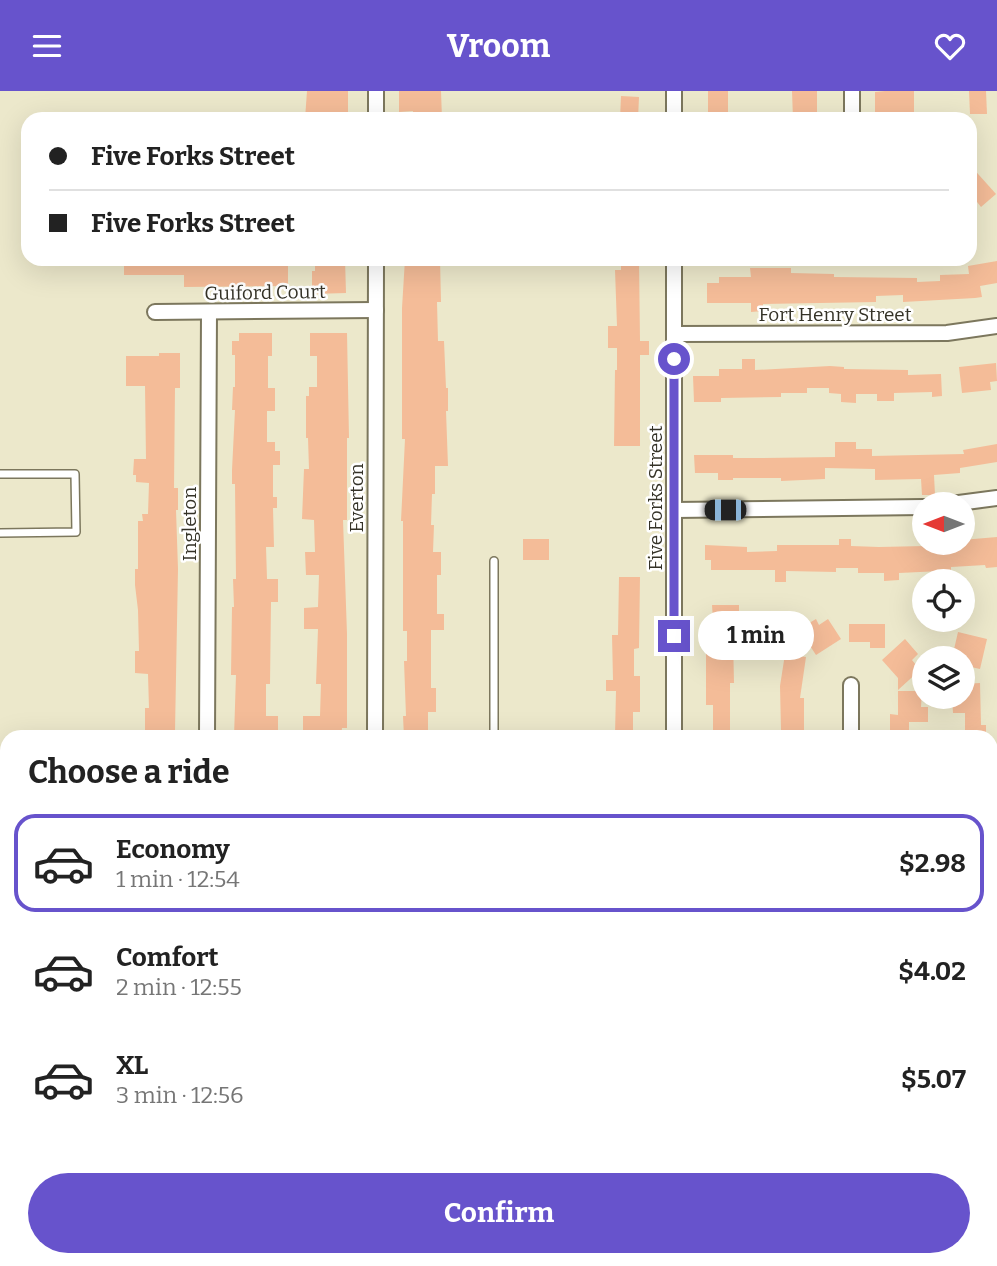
<!DOCTYPE html>
<html lang="en">
<head>
<meta charset="utf-8">
<style>
  body { margin:0; font-family:Bitter,serif; background:#f6f6f6; color:#222; height:100vh; display:flex; flex-direction:column; font-size:26px; white-space:nowrap }
  * { box-sizing:border-box; margin:0 }
  p { font-size:23px; color:#767676 }
  .icon { flex:none; width:38px; height:38px; fill:none; stroke:currentColor; stroke-width:2; stroke-linecap:round; stroke-linejoin:round }
  .map { position:relative; flex:1; overflow:hidden }
  .drawer { position:absolute; left:0px; top:639px; width:998px; height:537px; display:flex; flex-direction:column; background:#fff; border-radius:21px 21px 0 0; box-shadow:0 7px 28px #0002 }
  .drawer>* { flex:none }
  .top-card { position:absolute; left:21px; top:21px; width:956px; height:154px; border-radius:21px; box-shadow:0 7px 28px #0002; display:grid; align-content:center; height:154px; padding:0 28px; background:#fff }
  .needle { width:46px; rotate:270deg }
  .tools { position:absolute; left:912px; top:401px; display:grid; gap:14px }
  .tools a { display:grid; place-items:center; width:63px; height:63px; border-radius:50%; background:#fff; box-shadow:0 7px 28px #0002; font-size:35px }
  .end { position:absolute; width:32px; height:32px; margin:-16px; border:9px solid #6753cc; background:#fff; box-shadow:0 0 0 4px #fff }
  .from { border-radius:50% }
  .bubble { position:absolute; height:49px; border-radius:24px; background:#fff; box-shadow:0 7px 28px #0002; font-size:23px; font-weight:700; line-height:49px; text-align:center }
  .car { position:absolute; width:21px; height:42px; margin:-21px -10px; border-radius:9px; box-shadow:0 0 5px 2px #0007; background:linear-gradient(#222 24%,#8ab4d8 0 40%,#222 0 76%,#8ab4d8 0 86%,#222 0) }
  .top-card b { display:flex; align-items:center; gap:24px; height:66px; font-size:26px }
  .top-card b+b { border-top:2px solid #e0e0e0 }
  .top-card i { width:18px; height:18px; background:#222 }
  ul { padding:0; list-style:none }
  li { display:flex; align-items:center; gap:21px; height:98px; margin:0 14px 10px; padding:0 14px; border:4px solid transparent; border-radius:21px }
  li div { flex:1 }
  li b { display:block; font-size:26px }
  li em { font-style:normal; font-weight:700 }
  li.on { border-color:#6753cc }
  li>.icon { width:63px; height:63px; stroke-width:1.5 }
  h2 { padding:0 28px; font-size:32px; line-height:84px }
  .cta { display:flex; gap:14px; margin-top:auto; padding:14px 28px }
  .cta a { flex:1; height:80px; border-radius:42px; background:#6753cc; color:#fff; font-size:28px; font-weight:700; line-height:80px; text-align:center }
  header { display:flex; justify-content:space-between; align-items:center; height:91px; padding:0 28px; background:#6753cc; color:#fff; font-size:32px; font-weight:700 }
  .map>svg:first-child { display:block }
  .building { fill:#f4bc98 }
  .lines { fill:none; stroke-linecap:round; stroke-linejoin:round }
  .lane-casing { stroke:#7c775d; stroke-width:10 }
  .street-casing { stroke:#7c775d; stroke-width:18 }
  .lane { stroke:#fff; stroke-width:7 }
  .street { stroke:#fff; stroke-width:14 }
  .route { stroke:#6753cc; stroke-width:9 }
  .labels { text-anchor:middle; stroke-width:5; stroke-linejoin:round; paint-order:stroke }
  .street-label { font-size:19px; fill:#343227; stroke:#fff }
</style>
</head>
<body>
<header><svg class="icon" aria-label="menu" viewBox="0 0 24 24"><path d="M4 6h16M4 12h16M4 18h16"/></svg>Vroom<svg class="icon" aria-label="heart" viewBox="0 0 24 24"><path d="M12 20l-8-8c-3-5 5-10 8-4 3-6 11-1 8 4z"/></svg></header>
<div class="map">
<svg width="997" height="1175" viewBox="0 0 997 1175">
  <rect width="100%" height="100%" fill="#ece8cb"/>
  <!-- building -->
  <g class="building">
    <polygon points="307,0 348,0 348,28 305,28"/>
    <polygon points="399,0 441,0 442,28 412,28 413,20 399,21"/>
    <rect x="708" y="0" width="20" height="23"/>
    <polygon points="792,0 817,0 817,24 810,24 810,28 793,28"/>
    <polygon points="885,0 914,0 914,25 875,24 875,1"/>
    <polygon points="969,0 986,0 987,23 970,23"/>
    <polygon points="621,5 639,6 638,28 620,28"/>
    <polygon points="970,74 996,103 981,116 970,102"/>
    <polygon points="124,168 288,168 288,195 184,196 184,184 124,184"/>
    <polygon points="315,168 345,168 346,202 312,203 312,180 315,180"/>
    <polygon points="405,168 440,168 441,211 437,211 438,250 444,250 446,297 448,297 448,320 446,320 448,375 435,375 435,403 432,403 431,434 434,434 433,461 441,461 441,484 437,484 437,523 444,523 444,539 431,539 431,597 436,597 436,621 428,621 428,646 404,646 403,625 406,625 404,570 407,570 407,540 403,540 403,430 401,430 405,348 402,348 402,217"/>
    <polygon points="621,168 639,168 640,250 649,250 649,264 640,264 640,355 614,355 615,279 617,279 617,257 608,257 608,235 617,235 615,179 621,179"/>
    <polygon points="997,170 997,192 980,195 982,206 975,207 903,211 903,204 876,205 876,211 763,213 763,220 751,221 751,212 707,212 707,192 719,192 719,186 751,186 750,177 791,177 791,182 834,183 834,186 917,187 917,191 940,190 940,184 969,183 968,175"/>
    <polygon points="239,242 272,242 272,265 268,265 268,297 275,297 275,320 267,320 267,351 275,351 275,360 280,360 280,374 273,374 273,406 277,406 277,417 273,417 274,456 266,456 267,488 278,488 278,511 271,511 270,593 266,593 266,625 278,625 278,646 234,646 236,584 231,584 232,516 234,516 233,488 236,488 235,393 232,393 232,379 235,319 232,319 233,296 235,296 235,264 232,264 232,250 239,250"/>
    <polygon points="310,242 347,242 349,347 347,347 347,429 343,429 347,543 347,637 342,637 341,646 303,646 303,625 320,625 321,593 316,593 318,538 304,538 304,517 318,516 319,484 306,484 305,461 315,461 314,429 302,428 304,378 309,378 308,347 306,347 306,305 309,305 309,296 317,296 317,265 310,265"/>
    <polygon points="159,262 180,262 180,297 175,297 174,397 178,397 178,419 176,419 178,478 175,640 145,640 145,617 149,617 148,583 135,582 135,560 139,560 138,519 135,494 135,478 138,478 138,430 143,430 142,423 148,423 149,392 136,391 136,384 133,384 134,368 146,368 145,295 126,295 126,265 159,265"/>
    <polygon points="742,268 755,268 755,279 830,275 844,276 844,278 908,279 908,284 941,283 942,305 932,306 932,301 894,302 894,310 877,310 877,303 856,303 856,312 841,311 841,303 829,302 829,297 807,297 807,302 781,302 781,306 721,307 721,311 694,311 693,285 719,285 719,278 742,278"/>
    <polygon points="996,272 997,290 990,291 991,299 962,302 959,276"/>
    <polygon points="835,351 856,351 856,358 872,358 872,365 964,363 963,359 997,353 997,371 960,377 960,382 934,384 935,404 922,404 921,388 875,389 875,378 825,377 825,388 781,390 781,387 733,387 733,389 718,389 718,382 695,382 694,364 733,364 733,367 763,367 835,366"/>
    <polygon points="997,446 997,476 986,477 985,474 951,476 951,483 941,483 941,480 899,482 899,489 884,490 884,482 858,482 858,477 836,477 836,481 786,480 786,491 775,491 775,479 711,479 711,469 705,469 705,454 747,456 747,461 777,460 777,454 839,454 839,448 851,448 851,455 879,456 925,455 925,452 962,452 962,449"/>
    <rect x="523" y="448" width="26" height="21"/>
    <polygon points="619,486 640,486 639,557 634,558 634,585 640,585 640,621 633,621 633,644 615,644 616,600 606,600 606,589 613,589 612,544 618,544"/>
    <polygon points="712,514 739,514 739,546 733,547 734,592 730,592 730,646 713,646 713,614 706,614 706,529 713,529"/>
    <polygon points="816,528 819,534 828,528 841,548 816,564 799,538"/>
    <polygon points="849,533 885,533 885,557 870,557 870,551 849,551"/>
    <polygon points="958,541 987,548 980,578 962,574 962,567 952,567"/>
    <polygon points="905,548 918,563 912,569 920,579 898,599 898,587 882,569"/>
    <polygon points="785,563 806,566 800,607 804,607 804,646 794,646 794,639 781,639 780,595"/>
    <polygon points="980,592 981,634 986,634 986,646 965,646 965,622 953,622 952,606 962,606 962,593"/>
    <polygon points="898,600 922,600 921,616 928,616 928,631 909,631 909,646 890,646 890,623 898,624"/>
  </g>
  <g class="lines">
    <!-- lane casing -->
    <g class="lane-casing">
      <g id="lane">
        <polyline points="0,383 75,383 76,441 0,442"/>
        <polyline points="494,646 494,470"/>
        <polyline points="493,1175 493,1169"/>
      </g>
    </g>
    <!-- street casing -->
    <g class="street-casing">
      <g id="street">
        <polyline points="376,28 376,0"/>
        <polyline points="674,28 674,0"/>
        <polyline points="852,28 852,0"/>
        <polyline points="155,221 376,219"/>
        <polyline points="674,243 947,242 997,235"/>
        <polyline points="951,413 997,407"/>
        <polyline points="674,419 924,416"/>
        <polyline points="207,646 209,221"/>
        <polyline points="375,646 376,168"/>
        <polyline points="674,646 674,168"/>
        <polyline points="851,646 851,594"/>
        <polyline points="0,784 7,784"/>
        <polyline points="990,1059 997,1059"/>
        <polyline points="206,1169 206,1175"/>
        <polyline points="0,1171 18,1171"/>
        <polyline points="374,1175 374,1169"/>
        <polyline points="672,1175 672,1169"/>
      </g>
    </g>
    <!-- lane -->
    <use href="#lane" class="lane"/>
    <!-- street -->
    <use href="#street" class="street"/>
  </g>
  <g class="lines">
    <!-- route -->
    <polyline class="route" points="674,268 674,545"/>
  </g>
  <g class="labels">
    <!-- street labels -->
    <g class="street-label">
      <text transform="translate(265 201) rotate(-1)" y="7">Guiford Court</text>
      <text x="835" y="230">Fort Henry Street</text>
      <text transform="translate(356 407) rotate(-90)" y="7">Everton</text>
      <text transform="translate(655 407) rotate(-90)" y="7">Five Forks Street</text>
      <text transform="translate(189 433) rotate(-90)" y="7">Ingleton</text>
    </g>
  </g>
</svg>
<div class="tools">
<a><svg class="needle" viewBox="-14 -14 28 28"><path d="M0-13l5 13h-10z" fill="#e53935"/><path d="M0 13l5-13h-10z" fill="#767676"/></svg></a>
<a><svg class="icon" aria-label="locate" viewBox="0 0 24 24"><circle cx="12" cy="12" r="6"/><path d="M12 2v4M12 18v4M2 12h4M18 12h4"/></svg></a>
<a><svg class="icon" aria-label="layers" viewBox="0 0 24 24"><path d="M12 4l9 5-9 5-9-5zM3 14l9 5 9-5"/></svg></a>
</div>
<i class="end from" style="left:674px;top:268px"></i>
<i class="end" style="left:674px;top:545px"></i>
<div class="bubble" style="left:698px;top:520px;width:116px">1 min</div>
<i class="car" style="left:725px;top:419px;rotate:270deg"></i>
<div class="top-card">
<b><i class="from"></i>Five Forks Street</b>
<b><i></i>Five Forks Street</b>
</div>
<section class="drawer">
<h2>Choose a ride</h2>
<ul>
<li class="on"><svg class="icon" aria-label="car" viewBox="0 0 24 24"><path d="M5 17H2v-5l4-1 3-4h7l3 4 3 1v5h-3M9 17h6M6 11h13"/><circle cx="7" cy="17" r="2"/><circle cx="17" cy="17" r="2"/></svg><div><b>Economy</b><p>1 min · 12:54</p></div><em>$2.98</em></li>
<li><svg class="icon" aria-label="car" viewBox="0 0 24 24"><path d="M5 17H2v-5l4-1 3-4h7l3 4 3 1v5h-3M9 17h6M6 11h13"/><circle cx="7" cy="17" r="2"/><circle cx="17" cy="17" r="2"/></svg><div><b>Comfort</b><p>2 min · 12:55</p></div><em>$4.02</em></li>
<li><svg class="icon" aria-label="car" viewBox="0 0 24 24"><path d="M5 17H2v-5l4-1 3-4h7l3 4 3 1v5h-3M9 17h6M6 11h13"/><circle cx="7" cy="17" r="2"/><circle cx="17" cy="17" r="2"/></svg><div><b>XL</b><p>3 min · 12:56</p></div><em>$5.07</em></li>
</ul>
<div class="cta"><a>Confirm</a></div>
</section>
</div>
</body>
</html>
